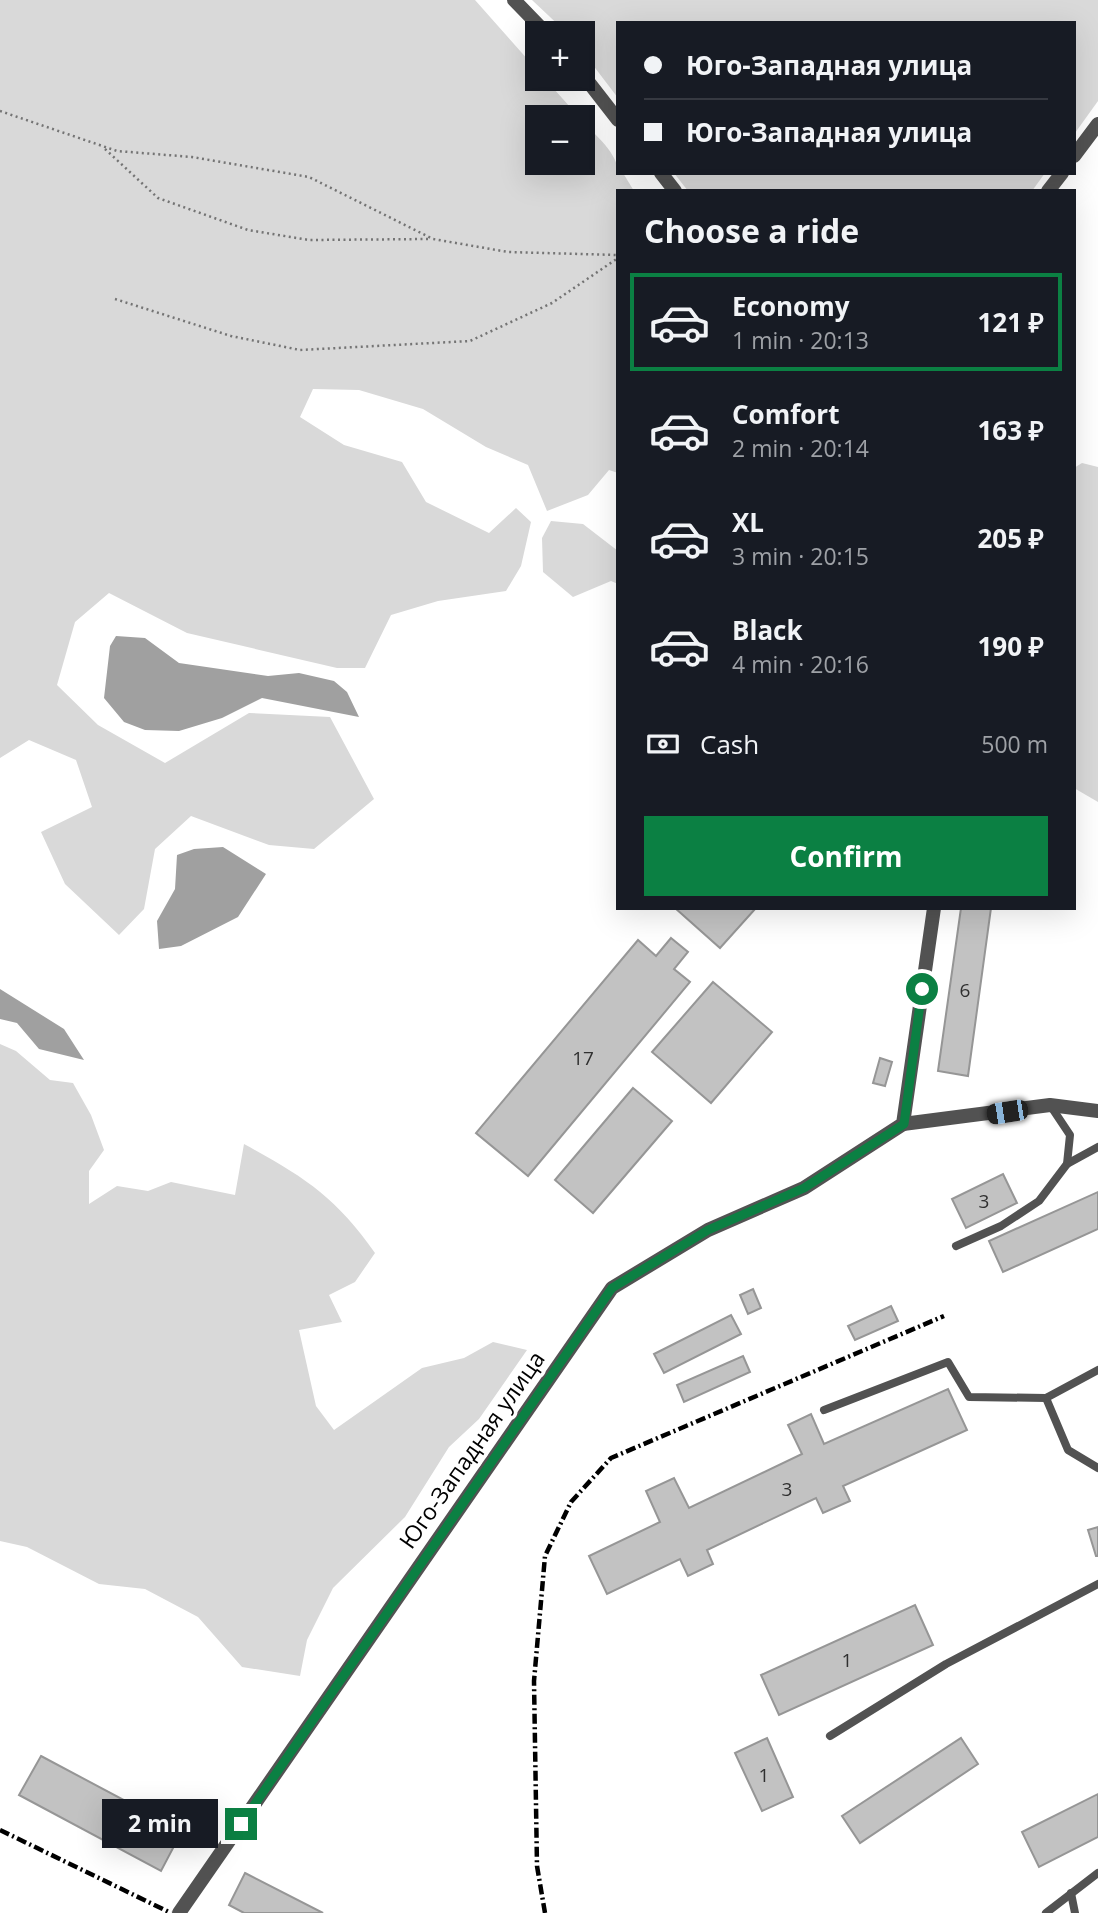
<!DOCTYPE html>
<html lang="en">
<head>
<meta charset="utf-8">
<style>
  body { margin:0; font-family:"Open Sans",sans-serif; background:#242831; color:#f1f3f6; height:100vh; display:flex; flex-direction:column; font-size:26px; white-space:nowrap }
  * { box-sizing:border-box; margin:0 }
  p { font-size:23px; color:#9ea1a6 }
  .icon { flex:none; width:38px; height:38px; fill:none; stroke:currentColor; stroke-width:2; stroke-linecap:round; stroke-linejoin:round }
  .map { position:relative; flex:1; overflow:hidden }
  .side { position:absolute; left:616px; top:189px; width:460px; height:721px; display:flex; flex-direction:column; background:#171b24; border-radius:0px; box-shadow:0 7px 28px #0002 }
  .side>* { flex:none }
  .guide { position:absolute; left:616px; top:21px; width:460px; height:154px; border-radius:0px; box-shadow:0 7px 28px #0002; display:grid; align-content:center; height:154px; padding:0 28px; background:#171b24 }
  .buttons { position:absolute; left:525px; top:21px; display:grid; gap:14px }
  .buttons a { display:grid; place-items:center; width:70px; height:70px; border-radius:0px; background:#171b24; box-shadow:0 7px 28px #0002; font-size:35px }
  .end { position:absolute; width:32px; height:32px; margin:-16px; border:9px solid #0b8043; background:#fff; box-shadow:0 0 0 4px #fff }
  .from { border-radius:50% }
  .bubble { position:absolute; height:49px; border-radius:0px; background:#171b24; box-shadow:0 7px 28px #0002; font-size:23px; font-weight:700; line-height:49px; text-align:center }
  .car { position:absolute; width:21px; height:42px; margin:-21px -10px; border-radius:9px; box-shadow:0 0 5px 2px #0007; background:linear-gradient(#222 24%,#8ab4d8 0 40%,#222 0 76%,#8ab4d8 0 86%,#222 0) }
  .guide b { display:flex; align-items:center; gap:24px; height:66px; font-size:26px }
  .guide b+b { border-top:2px solid #363941 }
  .guide i { width:18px; height:18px; background:#f1f3f6 }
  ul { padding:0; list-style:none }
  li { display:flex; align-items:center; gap:21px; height:98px; margin:0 14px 10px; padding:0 14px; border:4px solid transparent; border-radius:0px }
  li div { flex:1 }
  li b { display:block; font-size:26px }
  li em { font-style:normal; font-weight:700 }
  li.on { border-color:#0b8043 }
  li>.icon { width:63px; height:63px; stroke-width:1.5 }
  h2 { padding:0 28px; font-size:32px; line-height:84px }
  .pay { display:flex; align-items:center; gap:18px; height:77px; padding:0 28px; font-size:26px }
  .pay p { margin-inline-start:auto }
  .primary-button { display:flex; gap:14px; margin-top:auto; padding:14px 28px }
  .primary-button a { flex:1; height:80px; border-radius:0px; background:#0b8043; color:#fff; font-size:28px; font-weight:700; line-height:80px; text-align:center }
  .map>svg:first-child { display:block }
  .green { fill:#d9d9d9 }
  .water { fill:#a0a0a0 }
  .building { fill:#c2c2c2; stroke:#969696; stroke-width:2 }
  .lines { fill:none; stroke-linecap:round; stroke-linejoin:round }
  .path { stroke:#747474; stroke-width:2.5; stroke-dasharray:2 3.5; stroke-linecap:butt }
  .service { stroke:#525252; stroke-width:8 }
  .minor { stroke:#525252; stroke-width:14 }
  .tertiary { stroke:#525252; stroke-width:14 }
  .rail { stroke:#000; stroke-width:4.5; stroke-dasharray:10 3.5 2 3.5; stroke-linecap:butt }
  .route { stroke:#0b8043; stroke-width:9 }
  .labels { text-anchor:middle; stroke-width:7; stroke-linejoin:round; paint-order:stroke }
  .number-label { font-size:19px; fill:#303030 }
  .street-label { font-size:23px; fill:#000; stroke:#fff }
</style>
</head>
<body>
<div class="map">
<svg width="1098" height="1913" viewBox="0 0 1098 1913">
  <rect width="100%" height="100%" fill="#fff"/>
  <!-- green -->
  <g class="green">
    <path d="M0,0h475l62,70v9h8l34,38h-42v46h46v-41c13,14 35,31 35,51h5l11,18h-16v282l-9,-3 -21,25 -41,16 -19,-46 -42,-18 -63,-38 -64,-19 -46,-1 -13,28 44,28 58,17 24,40 63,31 27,-25 15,14 -10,44 -15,25 -68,10 -47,14 -26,53h-28l-150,-35 -78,-40 -34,29 -18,63 41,40 67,38 84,-50 81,4 44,82 -60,50 -45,-4 -78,-29 -36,33 -11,60 -25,26 -54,-51 -24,-52 51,-25 -16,-47 -47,-20 -29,18z"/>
    <polygon points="532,0 1098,0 1098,101 1075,133 1074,23 618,23 618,98 583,52 583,33 567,33"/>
    <polygon points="674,173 1045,173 1032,191 688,191"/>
    <polygon points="1082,463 1098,467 1098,802 1074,788 1074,468"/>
    <polygon points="551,521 583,524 618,551 618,584 611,581 573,597 543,572 542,538"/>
    <path d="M0,1044l16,7 34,29 23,3 18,32 13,35 -15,21v33l28,-18 31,5 23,-9 64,13 9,-51c60,33 91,52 131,109l-20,29 -26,13 13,27 -43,8 17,76 18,24 88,-62 42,-10 29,-16 34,8 -48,69 -30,28 -44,70 -72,71 -26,52 -7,36 -58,-9 -44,-50 -53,-28 -46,-5 -72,-37 -27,-6z"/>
  </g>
  <!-- water -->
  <g class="water">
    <polygon points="116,636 145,638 179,663 268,676 299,673 334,681 347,692 359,717 262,698 222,718 179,731 145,730 124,722 104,698 110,646"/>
    <polygon points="223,847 266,874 238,917 181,946 159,949 157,921 175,889 177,855 194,849"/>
    <polygon points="0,989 64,1029 84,1060 39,1049 17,1023 0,1019"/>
  </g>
  <!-- building -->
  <g class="building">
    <polygon points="675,908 756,908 720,948"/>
    <polygon points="961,908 991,908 968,1076 938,1071"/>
    <polygon points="671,938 688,952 674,969 690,982 528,1176 476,1133 638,940 656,956"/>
    <polygon points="713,982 772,1032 711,1103 652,1052"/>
    <polygon points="880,1058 892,1062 885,1086 873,1083"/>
    <polygon points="633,1088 672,1121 593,1213 555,1180"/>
    <polygon points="1003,1174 1017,1203 966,1228 952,1199"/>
    <polygon points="1098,1192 1098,1229 1003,1272 989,1241"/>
    <polygon points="753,1289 761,1308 748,1314 740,1295"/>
    <polygon points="891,1306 898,1321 855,1340 848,1326"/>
    <polygon points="731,1315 741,1334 664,1373 654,1354"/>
    <polygon points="743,1356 750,1372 684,1402 677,1385"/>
    <polygon points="948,1389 967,1430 843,1486 850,1501 823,1513 816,1498 707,1550 713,1564 688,1576 680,1559 607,1594 589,1556 660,1522 646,1491 674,1478 689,1508 802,1454 788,1425 811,1414 824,1444"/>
    <polygon points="1098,1527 1098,1556 1096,1556 1088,1530"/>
    <polygon points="915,1605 933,1645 779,1715 761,1675"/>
    <polygon points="767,1738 793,1797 762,1811 735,1753"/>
    <polygon points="961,1738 978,1764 860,1843 842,1816"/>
    <polygon points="41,1756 182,1831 161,1871 19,1795"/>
    <polygon points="1098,1794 1098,1837 1039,1867 1022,1832"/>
    <polygon points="245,1873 323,1913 244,1913 229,1905"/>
  </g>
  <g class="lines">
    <!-- path -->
    <g class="path">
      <polyline points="0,111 117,151 192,157 309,177 433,239 508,252 618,255"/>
      <polyline points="105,149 158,198 248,230 309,240 430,239"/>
      <polyline points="115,299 231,336 300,350 470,341 552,303 618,258"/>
    </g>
    <!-- service -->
    <g class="service">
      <polyline points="1067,1164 1098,1147"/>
      <polyline points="956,1246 1001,1226 1039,1201 1067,1164 1070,1135 1050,1105"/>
      <polyline points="1046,1398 1068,1450 1098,1468"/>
      <polyline points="824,1410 948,1362 969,1397 1046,1398 1098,1370"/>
      <polyline points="830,1736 946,1664 1098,1584"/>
      <polyline points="1071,1893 1075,1913"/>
      <polyline points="1046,1913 1098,1873"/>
    </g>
    <!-- minor -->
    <g class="minor">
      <polyline points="903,1124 1050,1105 1098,1111"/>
      <polyline points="179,1913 612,1288 708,1230 804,1188 903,1124 934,908"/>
    </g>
    <!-- tertiary -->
    <g class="tertiary">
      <polyline points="514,0 546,33"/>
      <polyline points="583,75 618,120"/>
      <polyline points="1074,156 1098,124"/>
      <polyline points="661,173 675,191"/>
      <polyline points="1048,191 1062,173"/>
    </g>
    <!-- rail -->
    <g class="rail">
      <polyline points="0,1830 171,1913"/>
      <polyline points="545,1913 537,1866 534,1681 545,1556 571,1502 611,1458 944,1316"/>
    </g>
  </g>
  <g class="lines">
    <!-- route -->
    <polyline class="route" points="241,1824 612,1288 708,1230 804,1188 904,1124 922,989"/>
  </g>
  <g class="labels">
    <!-- number labels -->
    <g class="number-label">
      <text x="965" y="997">6</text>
      <text x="583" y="1065">17</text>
      <text x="984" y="1208">3</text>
      <text x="787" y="1496">3</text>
      <text x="847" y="1667">1</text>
      <text x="764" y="1782">1</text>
    </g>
    <!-- street labels -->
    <g class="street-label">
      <text transform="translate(472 1450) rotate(-55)" y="8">Юго-Западная улица</text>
    </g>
  </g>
</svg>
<div class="buttons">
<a>+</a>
<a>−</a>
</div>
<i class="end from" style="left:922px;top:989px"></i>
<i class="end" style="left:241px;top:1824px"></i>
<div class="bubble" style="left:102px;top:1799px;width:116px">2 min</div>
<i class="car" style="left:1007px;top:1112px;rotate:261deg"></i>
<div class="guide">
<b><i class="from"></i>Юго-Западная улица</b>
<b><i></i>Юго-Западная улица</b>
</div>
<section class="side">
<h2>Choose a ride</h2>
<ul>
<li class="on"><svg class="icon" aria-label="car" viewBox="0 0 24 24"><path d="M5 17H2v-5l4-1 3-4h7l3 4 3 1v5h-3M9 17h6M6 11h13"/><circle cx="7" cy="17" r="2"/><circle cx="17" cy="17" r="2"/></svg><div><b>Economy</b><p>1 min · 20:13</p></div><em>121 ₽</em></li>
<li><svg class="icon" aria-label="car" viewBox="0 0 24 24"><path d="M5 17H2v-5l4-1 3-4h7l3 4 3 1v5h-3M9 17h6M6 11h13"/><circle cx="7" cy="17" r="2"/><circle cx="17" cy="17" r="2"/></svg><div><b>Comfort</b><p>2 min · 20:14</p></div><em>163 ₽</em></li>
<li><svg class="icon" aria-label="car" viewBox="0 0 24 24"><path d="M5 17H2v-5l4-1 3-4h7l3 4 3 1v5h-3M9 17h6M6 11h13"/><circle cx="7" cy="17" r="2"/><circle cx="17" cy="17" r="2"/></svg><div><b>XL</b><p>3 min · 20:15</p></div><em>205 ₽</em></li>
<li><svg class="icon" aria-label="car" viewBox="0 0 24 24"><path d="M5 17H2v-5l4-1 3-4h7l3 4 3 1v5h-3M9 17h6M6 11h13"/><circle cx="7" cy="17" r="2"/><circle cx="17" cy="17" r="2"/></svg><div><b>Black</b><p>4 min · 20:16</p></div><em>190 ₽</em></li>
</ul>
<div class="pay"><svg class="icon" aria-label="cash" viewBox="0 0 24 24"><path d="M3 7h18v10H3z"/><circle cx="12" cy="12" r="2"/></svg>Cash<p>500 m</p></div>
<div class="primary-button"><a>Confirm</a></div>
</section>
</div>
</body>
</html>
